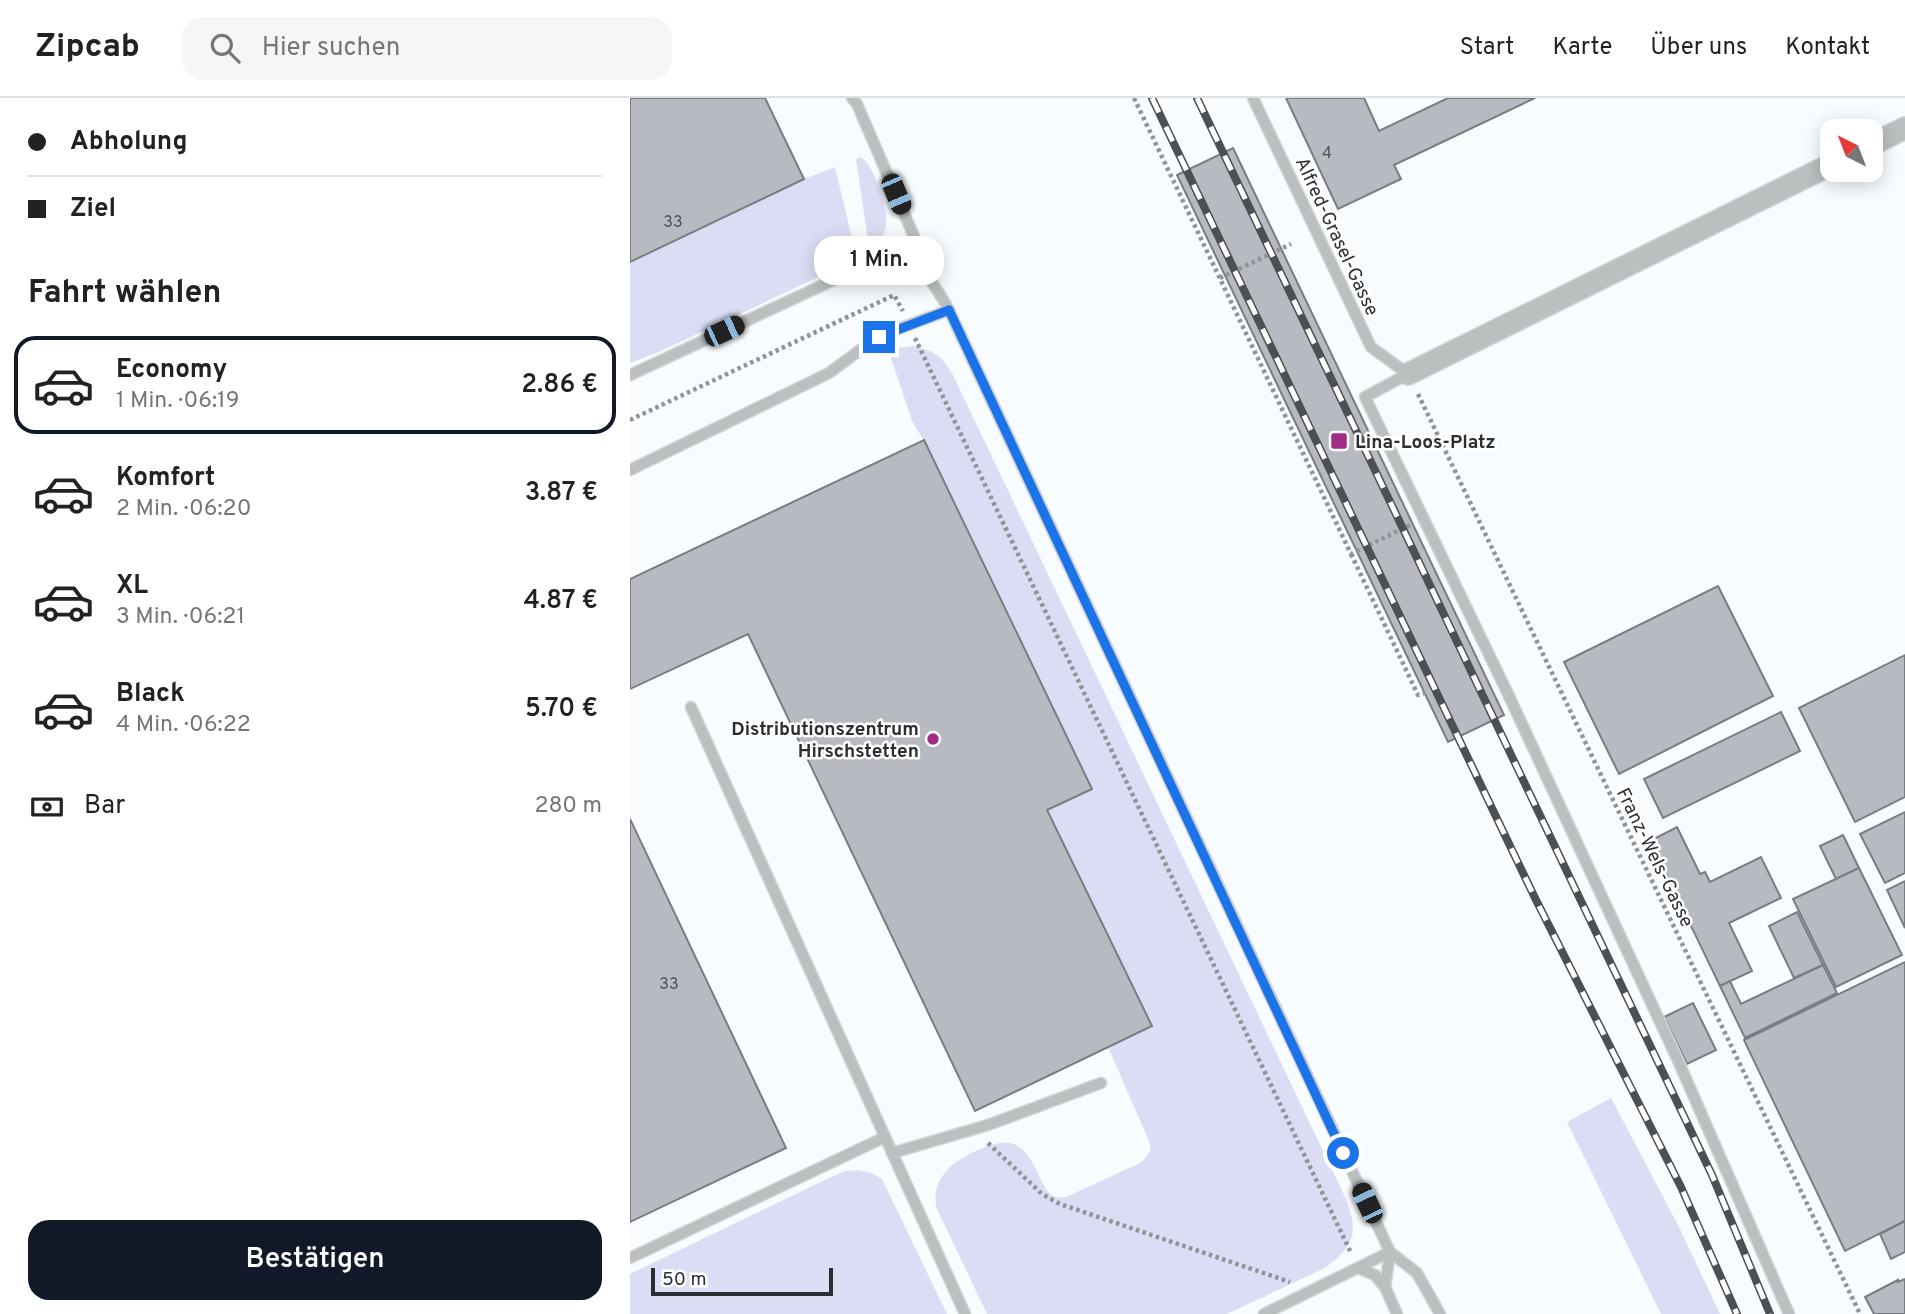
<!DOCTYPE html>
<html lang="de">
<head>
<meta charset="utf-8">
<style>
  body { margin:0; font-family:Overpass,sans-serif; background:#f6f6f6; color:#222; height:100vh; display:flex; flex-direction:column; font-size:26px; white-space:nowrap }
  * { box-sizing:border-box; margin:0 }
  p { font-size:23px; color:#767676 }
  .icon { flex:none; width:38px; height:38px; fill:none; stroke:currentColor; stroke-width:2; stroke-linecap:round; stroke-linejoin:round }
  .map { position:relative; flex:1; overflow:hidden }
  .panel { display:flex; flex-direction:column; background:#fff; width:630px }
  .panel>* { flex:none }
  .hud { display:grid; align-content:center; height:154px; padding:0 28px; background:#fff }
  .needle { width:46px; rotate:318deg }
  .fabs { position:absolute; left:1190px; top:21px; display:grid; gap:14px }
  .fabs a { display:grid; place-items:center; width:63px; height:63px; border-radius:14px; background:#fff; box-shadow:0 4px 18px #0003; font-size:35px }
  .scale { position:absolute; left:21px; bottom:18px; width:182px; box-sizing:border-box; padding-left:7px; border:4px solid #2c2f31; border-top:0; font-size:19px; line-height:24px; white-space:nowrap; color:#2c2f31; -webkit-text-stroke:5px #fff; paint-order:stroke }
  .end { position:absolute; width:32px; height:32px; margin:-16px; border:9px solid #1a73e8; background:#fff; box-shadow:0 0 0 4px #fff }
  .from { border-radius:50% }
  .bubble { position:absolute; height:49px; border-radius:21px; background:#fff; box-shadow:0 4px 18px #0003; font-size:23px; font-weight:600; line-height:49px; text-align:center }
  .car { position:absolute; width:21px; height:42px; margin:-21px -10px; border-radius:9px; box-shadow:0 0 5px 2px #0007; background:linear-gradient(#222 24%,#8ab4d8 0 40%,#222 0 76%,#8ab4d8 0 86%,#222 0) }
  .hud b { display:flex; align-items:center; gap:24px; height:66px; font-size:26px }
  .hud b+b { border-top:2px solid #e0e0e0 }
  .hud i { width:18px; height:18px; background:#222 }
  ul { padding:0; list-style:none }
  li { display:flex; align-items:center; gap:21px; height:98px; margin:0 14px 10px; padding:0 14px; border:4px solid transparent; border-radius:21px }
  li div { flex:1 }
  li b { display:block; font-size:26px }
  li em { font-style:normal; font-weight:600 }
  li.active { border-color:#111827 }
  li>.icon { width:63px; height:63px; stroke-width:1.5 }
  h2 { padding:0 28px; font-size:32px; line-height:84px }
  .pay { display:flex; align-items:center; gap:18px; height:77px; padding:0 28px; font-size:26px }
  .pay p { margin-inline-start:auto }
  .action { display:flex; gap:14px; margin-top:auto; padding:14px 28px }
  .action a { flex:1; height:80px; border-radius:21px; background:#111827; color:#fff; font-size:28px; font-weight:600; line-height:80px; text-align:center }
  header { display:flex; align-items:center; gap:42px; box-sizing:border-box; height:98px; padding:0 35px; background:#fff; border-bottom:2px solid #e0e0e0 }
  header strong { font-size:33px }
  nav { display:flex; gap:38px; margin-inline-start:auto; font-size:24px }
  .search { width:490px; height:63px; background:#f6f6f6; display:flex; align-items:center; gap:18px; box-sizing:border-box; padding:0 24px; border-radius:21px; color:#767676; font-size:26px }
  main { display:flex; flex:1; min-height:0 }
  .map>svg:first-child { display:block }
  .green { fill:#dbddf5 }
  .building { fill:#b7bbc1; stroke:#797d82; stroke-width:2 }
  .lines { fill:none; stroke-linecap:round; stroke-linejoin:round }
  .service-casing { stroke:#d3d7da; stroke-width:13 }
  .minor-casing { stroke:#d3d7da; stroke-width:24 }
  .path { stroke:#909496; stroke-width:4.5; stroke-dasharray:3.5 3.5; stroke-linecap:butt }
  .service { stroke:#bbbfc0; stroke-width:10 }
  .minor { stroke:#bbbfc0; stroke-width:21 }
  .rail-casing { stroke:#4d5053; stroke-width:8 }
  .rail { stroke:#fff; stroke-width:5; stroke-dasharray:16; stroke-linecap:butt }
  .route { stroke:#1a73e8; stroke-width:9 }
  .poi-dot { fill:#a12c85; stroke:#fff; stroke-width:2.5 }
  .labels { text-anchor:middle; stroke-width:5; stroke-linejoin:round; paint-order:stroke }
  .number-label { font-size:16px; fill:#4f5255 }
  .street-label { font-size:19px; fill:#2c2f31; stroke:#fff }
  .poi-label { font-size:19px; font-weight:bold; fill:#2c2f31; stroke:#fff; text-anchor:start }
</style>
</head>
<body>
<header>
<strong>Zipcab</strong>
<div class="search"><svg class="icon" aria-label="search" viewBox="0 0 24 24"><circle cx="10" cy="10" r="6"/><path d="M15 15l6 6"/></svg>Hier suchen</div>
<nav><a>Start</a><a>Karte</a><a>Über uns</a><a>Kontakt</a></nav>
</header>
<main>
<section class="panel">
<div class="hud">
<b><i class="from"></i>Abholung</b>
<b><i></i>Ziel</b>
</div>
<h2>Fahrt wählen</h2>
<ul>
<li class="active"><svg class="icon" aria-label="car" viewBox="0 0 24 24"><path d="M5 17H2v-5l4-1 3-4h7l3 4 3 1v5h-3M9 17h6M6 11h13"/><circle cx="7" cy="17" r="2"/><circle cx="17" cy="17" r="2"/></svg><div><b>Economy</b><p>1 Min. · 06:19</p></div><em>2.86 €</em></li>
<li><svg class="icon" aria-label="car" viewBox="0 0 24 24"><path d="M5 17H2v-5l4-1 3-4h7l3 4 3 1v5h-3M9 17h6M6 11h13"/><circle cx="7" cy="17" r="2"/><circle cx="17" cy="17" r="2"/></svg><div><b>Komfort</b><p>2 Min. · 06:20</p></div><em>3.87 €</em></li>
<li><svg class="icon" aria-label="car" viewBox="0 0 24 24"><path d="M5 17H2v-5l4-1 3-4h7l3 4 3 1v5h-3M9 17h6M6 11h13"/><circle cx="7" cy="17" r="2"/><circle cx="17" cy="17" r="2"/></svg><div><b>XL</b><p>3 Min. · 06:21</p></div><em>4.87 €</em></li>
<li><svg class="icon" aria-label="car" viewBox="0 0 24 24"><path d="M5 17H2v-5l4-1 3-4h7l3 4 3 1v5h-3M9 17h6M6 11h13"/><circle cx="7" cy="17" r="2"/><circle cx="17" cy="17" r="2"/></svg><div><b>Black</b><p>4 Min. · 06:22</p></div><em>5.70 €</em></li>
</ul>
<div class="pay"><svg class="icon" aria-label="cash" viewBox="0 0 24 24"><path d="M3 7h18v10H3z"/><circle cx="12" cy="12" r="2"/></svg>Bar<p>280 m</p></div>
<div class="action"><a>Bestätigen</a></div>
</section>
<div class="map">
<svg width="1275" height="1216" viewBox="0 0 1275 1216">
  <rect width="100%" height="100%" fill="#f8fcff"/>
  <!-- green -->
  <g class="green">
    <path d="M230,59c10,6 14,18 18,29 11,27 14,45 -8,68l-14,-95z"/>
    <polygon points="205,69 227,161 29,254 0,265 0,164 174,81"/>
    <path d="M283,248c21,5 27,8 39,27l394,826c13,35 8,47 -21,69l-98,46h-240l-50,-105c-4,-16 0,-27 11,-40 10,-10 24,-17 37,-22 35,-13 43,5 56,33 3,6 7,14 14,17 3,1 8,0 11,0l76,-35 9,-12 -2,-9 -41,-94 44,-21 -105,-216 45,-22 -168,-347 -12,-20 -24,-72z"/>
    <polygon points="981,1000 1049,1129 1090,1216 1031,1216 937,1024"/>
    <polygon points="228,1072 241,1075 252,1081 317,1216 0,1216 0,1176 199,1080 215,1073"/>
  </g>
  <!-- building -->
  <g class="building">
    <polygon points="0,0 135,0 174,81 0,164"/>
    <polygon points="656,0 734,0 749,33 818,0 905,0 764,67 771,81 708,111"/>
    <polygon points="603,50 874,617 818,644 547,77"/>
    <polygon points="294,342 462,691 417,712 522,928 345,1013 118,536 0,591 0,481"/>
    <polygon points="1088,488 1143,598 989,676 934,564"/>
    <polygon points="1275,557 1275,699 1225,724 1169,610"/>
    <polygon points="1151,614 1170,653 1033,720 1014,681"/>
    <polygon points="1275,714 1275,775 1255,785 1230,736"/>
    <polygon points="0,721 156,1050 0,1124"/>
    <polygon points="1047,729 1070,776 1075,774 1080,784 1131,759 1151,800 1099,825 1122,873 1090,888 1020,743"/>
    <polygon points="1213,737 1229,770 1206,781 1190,748"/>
    <polygon points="1229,770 1272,857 1206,889 1163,801"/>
    <polygon points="1275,783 1275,830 1257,792"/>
    <polygon points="1167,814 1193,867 1164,880 1139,828"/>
    <polygon points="1275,864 1275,1123 1215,1153 1114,942"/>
    <polygon points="1193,867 1207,895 1115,940 1090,888 1100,883 1111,906"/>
    <polygon points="1063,905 1086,952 1057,966 1034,919"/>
    <polygon points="1275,1123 1275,1154 1261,1161 1250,1136"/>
    <polygon points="1275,1181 1275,1216 1244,1216 1235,1199 1268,1182 1268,1184"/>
  </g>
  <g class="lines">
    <!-- service casing -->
    <g class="service-casing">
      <g id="service">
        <polyline points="222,0 227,6 301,178"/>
        <polyline points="623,0 741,249 778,276 735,299 879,598 1050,967 1159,1216"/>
        <path d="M0,277l236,-110c8,-1 19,-5 28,-5 29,2 42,27 55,50l441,942 27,21 23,41"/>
        <polyline points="0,372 199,275 249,238 319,212"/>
        <polyline points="61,609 335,1216"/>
        <polyline points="262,1055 358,1027 471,985"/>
        <polyline points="760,1154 755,1189 767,1216"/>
        <polyline points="0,1160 255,1039"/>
        <polyline points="728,1170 745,1177 755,1189"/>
        <polyline points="634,1216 760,1154"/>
      </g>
    </g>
    <!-- minor casing -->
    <g class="minor-casing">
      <g id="minor">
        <polyline points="1241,47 1275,30"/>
        <polyline points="778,276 1202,66"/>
      </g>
    </g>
    <!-- path -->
    <g class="path">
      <polyline points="504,0 721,456 780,427"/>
      <polyline points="590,180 661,146"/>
      <polyline points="285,240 721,1155"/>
      <polyline points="788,296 1230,1216"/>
      <polyline points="0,322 264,197 273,213"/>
      <polyline points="721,456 788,597 795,595"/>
      <polyline points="358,1045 412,1096 430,1106 660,1184"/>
    </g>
    <!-- service -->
    <use href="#service" class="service"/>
    <!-- minor -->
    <use href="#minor" class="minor"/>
    <!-- rail casing -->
    <g class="rail-casing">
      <g id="rail">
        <polyline points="522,0 905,800 1051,1089 1107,1216"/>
        <polyline points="567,0 1082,1077 1140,1216"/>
      </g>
    </g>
    <!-- rail -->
    <use href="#rail" class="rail"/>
  </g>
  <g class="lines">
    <!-- route -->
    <polyline class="route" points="249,239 319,212 713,1055"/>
  </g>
  <!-- markers -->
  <g class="poi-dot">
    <rect x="700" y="334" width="18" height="18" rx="3.5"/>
    <circle cx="303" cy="641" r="7"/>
  </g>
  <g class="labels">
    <!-- number labels -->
    <g class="number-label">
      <text x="697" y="60">4</text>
      <text x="43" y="129">33</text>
      <text x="39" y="891">33</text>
    </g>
    <!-- street labels -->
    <g class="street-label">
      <text transform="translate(708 138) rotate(65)" y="7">Alfred-Grasel-Gasse</text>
      <text transform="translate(1026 759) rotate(64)" y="7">Franz-Wels-Gasse</text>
    </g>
    <!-- poi labels -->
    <g class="poi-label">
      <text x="725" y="350">Lina-Loos-Platz</text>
      <text x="289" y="637" text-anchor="end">Distributionszentrum<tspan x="289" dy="22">Hirschstetten</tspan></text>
    </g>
  </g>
</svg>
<div class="fabs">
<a><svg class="needle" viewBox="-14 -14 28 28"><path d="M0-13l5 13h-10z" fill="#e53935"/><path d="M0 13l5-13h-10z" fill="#767676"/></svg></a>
</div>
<div class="scale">50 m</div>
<i class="end from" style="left:713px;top:1055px"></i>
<i class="end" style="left:249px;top:239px"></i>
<div class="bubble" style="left:184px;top:138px;width:130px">1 Min.</div>
<i class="car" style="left:266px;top:96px;rotate:157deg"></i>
<i class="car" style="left:94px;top:233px;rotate:65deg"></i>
<i class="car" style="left:737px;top:1105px;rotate:335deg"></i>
</div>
</main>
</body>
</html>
